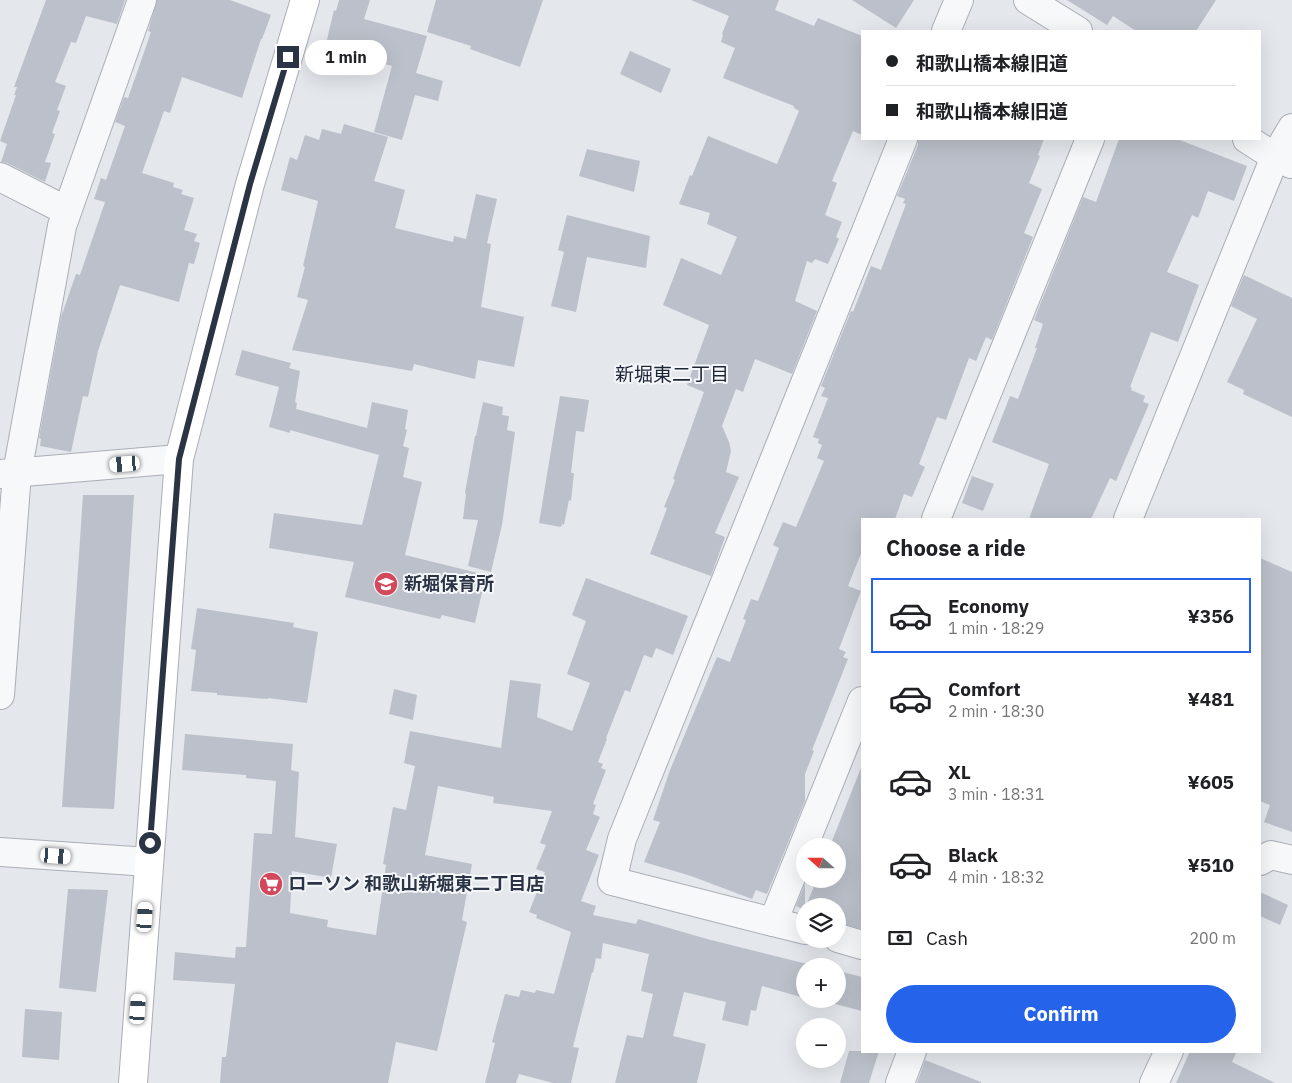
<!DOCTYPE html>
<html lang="en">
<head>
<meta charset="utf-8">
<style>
  body { margin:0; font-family:"IBM Plex Sans","Noto Sans JP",sans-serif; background:#f2f2f2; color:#202124; height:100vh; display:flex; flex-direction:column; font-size:19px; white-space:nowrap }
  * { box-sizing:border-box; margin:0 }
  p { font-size:16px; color:#757577 }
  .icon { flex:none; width:28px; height:28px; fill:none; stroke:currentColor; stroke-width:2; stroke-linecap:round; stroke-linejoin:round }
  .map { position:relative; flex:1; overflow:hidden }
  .drawer { position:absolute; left:861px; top:518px; width:400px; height:535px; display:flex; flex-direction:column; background:#fff; border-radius:0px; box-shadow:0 5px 20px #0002 }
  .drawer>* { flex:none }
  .banner { position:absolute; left:861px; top:30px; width:400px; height:110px; border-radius:0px; box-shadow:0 5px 20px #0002; display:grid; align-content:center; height:110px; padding:0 25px; background:#fff }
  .needle { width:32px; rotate:291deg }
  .buttons { position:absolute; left:796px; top:838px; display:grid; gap:10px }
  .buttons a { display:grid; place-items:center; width:50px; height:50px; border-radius:50%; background:#fff; box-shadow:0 5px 20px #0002; font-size:25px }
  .end { position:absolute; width:22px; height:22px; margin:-11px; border:6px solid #2b3445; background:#fff; box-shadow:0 0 0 2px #fff }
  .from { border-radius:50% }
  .bubble { position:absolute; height:35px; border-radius:18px; background:#fff; box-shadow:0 5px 20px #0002; font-size:16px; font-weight:800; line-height:35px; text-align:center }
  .car { position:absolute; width:15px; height:30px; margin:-15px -8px; border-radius:6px; box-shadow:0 0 4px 1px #0007; background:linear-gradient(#fff 24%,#345 0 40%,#fff 0 76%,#345 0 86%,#fff 0) }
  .banner b { display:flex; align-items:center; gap:18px; height:48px; font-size:19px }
  .banner b+b { border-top:1px solid #e0e0e0 }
  .banner i { width:12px; height:12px; background:#202124 }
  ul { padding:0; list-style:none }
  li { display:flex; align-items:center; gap:15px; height:75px; margin:0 10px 8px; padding:0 15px; border:2px solid transparent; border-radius:0px }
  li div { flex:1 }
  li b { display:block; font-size:19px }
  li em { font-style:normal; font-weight:800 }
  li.current { border-color:#2563eb }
  li>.icon { width:45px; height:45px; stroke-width:1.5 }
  h2 { padding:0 25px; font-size:22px; line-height:60px }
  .pay { display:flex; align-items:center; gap:12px; height:55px; padding:0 25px; font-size:19px }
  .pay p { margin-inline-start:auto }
  .action { display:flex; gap:10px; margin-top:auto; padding:10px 25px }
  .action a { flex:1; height:58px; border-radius:30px; background:#2563eb; color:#fff; font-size:20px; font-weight:800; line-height:58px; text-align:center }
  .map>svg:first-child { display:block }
  .building { fill:#bbc0ca }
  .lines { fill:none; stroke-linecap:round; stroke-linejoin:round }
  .street-casing { stroke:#a9aeb7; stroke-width:30 }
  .secondary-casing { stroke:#a9aeb7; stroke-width:30 }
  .street { stroke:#f7f8fa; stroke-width:28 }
  .secondary { stroke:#fff; stroke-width:28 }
  .route { stroke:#2b3445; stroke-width:6 }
  .labels { text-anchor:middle; stroke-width:4; stroke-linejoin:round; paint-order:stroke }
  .poi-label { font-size:18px; font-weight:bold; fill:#2b3445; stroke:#f4f6f9; text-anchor:start }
  .neighbourhood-label { font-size:19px; fill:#1d2536; stroke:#f4f6f9 }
</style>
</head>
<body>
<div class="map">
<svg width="1292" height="1083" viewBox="0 0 1292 1083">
  <rect width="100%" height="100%" fill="#e4e7ec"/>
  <!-- building -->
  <g class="building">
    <polygon points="46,0 125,0 117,24 86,16 76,43 71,42 55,82 66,86 57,110 60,111 52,133 55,134 45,162 51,163 45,182 7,163 1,162 7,144 0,141 16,95 14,95 17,87 14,87"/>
    <polygon points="157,0 230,0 271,15 262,39 261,39 242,98 182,77 170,113 164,111 142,173 174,183 173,187 183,190 181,194 194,198 184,230 197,234 194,241 200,243 194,264 189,263 179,302 120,285 98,351 88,397 83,396 71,452 40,446 41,439 39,438 61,317 76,274 80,275 105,202 94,199 101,178 106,180 125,126 115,122 124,97 128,98 142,58 151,32 148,31"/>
    <polygon points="339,0 370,0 364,19 427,36 416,73 443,81 438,101 415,95 402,140 374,132 392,66 325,48 334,10 336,11"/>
    <polygon points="436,0 543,0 520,67 470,49 471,46 427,32"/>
    <polygon points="691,0 779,0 775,10 814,26 818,18 862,36 862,135 853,131 832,181 837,183 825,215 842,222 836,237 839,239 828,264 815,259 812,263 807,261 795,301 817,311 792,374 755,359 743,392 736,389 722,426 729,442 731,451 726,472 739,477 715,533 725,537 711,576 650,554 667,508 664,507 675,480 673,479 704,392 687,385 709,325 663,305 681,258 721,275 737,237 707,224 710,213 679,204 690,175 692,176 708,136 777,164 799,111 794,108 794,106 723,78 735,48 721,42 723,35 722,34 729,16"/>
    <polygon points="852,0 914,0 896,28"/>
    <polygon points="1067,0 1216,0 1196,31 1136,31 1113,16 1107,25"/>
    <polygon points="630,51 671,69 661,93 620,74"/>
    <polygon points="344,124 388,137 374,181 405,190 395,228 453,242 454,236 466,239 476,194 497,199 487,243 491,244 481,307 524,317 514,367 478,360 475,379 414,364 412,371 292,350 308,300 297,297 305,267 303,266 318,201 281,190 290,157 297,160 305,135 319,140 322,129 341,134"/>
    <polygon points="918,139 1044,139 1038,155 1040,156 1029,183 1042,189 1024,233 1033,237 992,340 986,337 976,361 969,358 946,420 937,417 919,464 925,467 912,497 904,494 895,519 862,519 862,551 848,586 861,591 839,649 846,652 843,657 848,659 812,750 814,751 805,774 805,801 767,894 756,890 752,899 691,876 644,862 660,822 653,820 670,770 717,657 730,662 746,620 743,619 751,599 758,601 779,548 773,545 783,522 796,527 824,461 817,458 822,445 818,443 819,439 813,437 828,398 821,396 825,388 821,386 851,311 853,312 871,266 881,270 906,204 903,203 905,199 897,196 918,145"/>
    <polygon points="1119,139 1177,139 1247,166 1234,201 1208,191 1198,218 1192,215 1167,272 1199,285 1178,342 1151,332 1130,387 1132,388 1131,390 1145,396 1143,402 1149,404 1116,481 1110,478 1091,519 1029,519 1049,464 992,442 1010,396 1018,399 1037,348 1035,348 1043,324 1034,320 1083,197 1096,202"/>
    <polygon points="587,149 640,161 634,192 579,176"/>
    <polygon points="567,215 650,236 646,268 587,257 576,312 551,306 564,252 558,250"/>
    <polygon points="1244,275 1292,298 1292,417 1243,394 1244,390 1227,382 1257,319 1231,306"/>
    <polygon points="242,350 291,363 289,368 300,371 295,402 297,403 296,409 367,428 372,402 408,410 405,429 407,430 403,446 409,448 403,477 422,482 405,555 486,575 475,623 442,615 440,619 345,597 354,562 269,548 274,513 362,525 379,455 290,430 290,433 269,427 279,387 235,375"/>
    <polygon points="560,396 589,400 584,432 576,431 571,473 574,473 571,501 569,500 564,525 562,524 561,527 539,523"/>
    <polygon points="483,402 503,407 502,415 509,416 507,430 515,432 502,525 491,572 468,566 478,520 463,519 466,494 465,493 475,436 476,436"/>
    <polygon points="972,476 994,484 983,511 962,503"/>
    <polygon points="83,495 134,495 114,809 62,807"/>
    <polygon points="1260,558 1292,572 1292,832 1264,822 1270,805 1260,801"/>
    <polygon points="586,578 688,616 673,655 656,648 652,658 644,655 630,692 625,690 606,738 607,739 598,762 603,764 601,768 606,770 593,804 596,805 593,814 600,817 586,850 599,855 581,901 596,906 593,915 636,924 638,919 707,939 815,966 805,966 805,996 801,995 801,997 762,986 756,1011 751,1010 748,1026 722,1020 726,1002 684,992 673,1036 706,1044 697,1083 615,1083 627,1035 643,1038 653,994 641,991 649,954 603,943 601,959 596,958 593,973 592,972 573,1047 579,1048 571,1083 553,1083 519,1074 516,1083 485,1083 495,1043 492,1042 505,994 519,997 521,990 535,993 536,990 554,994 571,932 536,918 537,915 529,912 545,872 536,869 546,845 540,843 552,811 493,803 494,797 438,786 425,855 472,864 462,920 467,922 437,1051 396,1042 388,1083 220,1083 222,1057 226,1057 235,984 173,980 175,952 235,958 236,947 246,947 254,833 272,834 276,781 246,778 246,775 182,770 185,734 293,744 291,770 299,772 295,837 337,844 331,878 292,871 290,913 328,920 327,927 376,935 386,865 383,864 393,807 406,810 415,766 404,763 410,731 501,748 510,680 541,684 537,717 572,731 590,683 567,674 586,621 572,615"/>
    <polygon points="197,608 294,623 293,627 318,632 307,703 268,698 268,699 217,695 217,693 191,691 196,650 191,649"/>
    <polygon points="394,689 417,695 413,720 389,714"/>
    <polygon points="861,768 862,768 862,929 838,923 838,906 806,906 817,879 838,879 838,846 830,846"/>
    <polygon points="805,884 805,910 796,906"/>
    <polygon points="68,889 108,890 96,992 59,988"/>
    <polygon points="1260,892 1288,905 1280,925 1260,916"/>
    <polygon points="838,971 862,977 862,1011 816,999 838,999"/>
    <polygon points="25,1009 62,1012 59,1060 22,1057"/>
    <polygon points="849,1051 879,1051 869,1083 840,1083"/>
    <polygon points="1190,1051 1237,1051 1232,1062 1275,1083 1176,1083"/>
    <polygon points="925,1060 981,1082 981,1083 917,1083"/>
  </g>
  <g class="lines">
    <!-- street casing -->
    <g class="street-casing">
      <g id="street">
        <polyline points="1028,0 1078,31"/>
        <polyline points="946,31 959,0"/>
        <polyline points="1247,139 1275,157 1291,164"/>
        <polyline points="0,177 67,211"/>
        <polyline points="0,474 179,459"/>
        <polyline points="936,519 1090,139"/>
        <polyline points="1128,519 1275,157 1292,128"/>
        <polyline points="0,695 17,473 62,226 142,0"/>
        <polyline points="0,852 149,862"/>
        <polyline points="1260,861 1271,855 1292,860"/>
        <polyline points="773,922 612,881 622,839 903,139"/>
        <polyline points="805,930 773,922 862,701"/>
        <polyline points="838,938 862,945"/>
        <polyline points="900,1083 912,1051"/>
        <polyline points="1154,1083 1169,1051"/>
      </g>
    </g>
    <!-- secondary casing -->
    <g class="secondary-casing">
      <polyline id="secondary" points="133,1083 179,459 250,184 305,0"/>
    </g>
    <!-- street -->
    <use href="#street" class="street"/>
    <!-- secondary -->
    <use href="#secondary" class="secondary"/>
  </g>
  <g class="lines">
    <!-- route -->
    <polyline class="route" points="150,843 179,459 250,184 288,57"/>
  </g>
  <!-- icons -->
  <defs>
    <g id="school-disc" transform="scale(1.25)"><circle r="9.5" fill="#d1495b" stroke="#f4f6f9"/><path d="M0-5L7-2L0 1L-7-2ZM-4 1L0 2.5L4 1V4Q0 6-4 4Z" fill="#fff"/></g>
    <g id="supermarket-disc" transform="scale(1.25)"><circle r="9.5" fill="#d1495b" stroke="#f4f6f9"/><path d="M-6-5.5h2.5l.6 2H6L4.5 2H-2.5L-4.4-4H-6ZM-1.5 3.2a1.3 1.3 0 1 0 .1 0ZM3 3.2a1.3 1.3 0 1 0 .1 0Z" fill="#fff"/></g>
  </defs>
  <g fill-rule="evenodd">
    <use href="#school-disc" x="386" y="584"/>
    <use href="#supermarket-disc" x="271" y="884"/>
  </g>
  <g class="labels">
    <!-- poi labels -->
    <g class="poi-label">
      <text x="404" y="590">新堀保育所</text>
      <text x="288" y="890">ローソン 和歌山新堀東二丁目店</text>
    </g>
    <!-- neighbourhood labels -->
    <g class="neighbourhood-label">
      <text x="672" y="381">新堀東二丁目</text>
    </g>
  </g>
</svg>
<div class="buttons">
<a><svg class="needle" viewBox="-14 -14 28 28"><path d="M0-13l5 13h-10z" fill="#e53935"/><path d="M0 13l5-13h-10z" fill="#757577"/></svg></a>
<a><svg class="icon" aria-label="layers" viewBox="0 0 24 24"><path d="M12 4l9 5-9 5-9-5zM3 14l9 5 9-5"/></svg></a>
<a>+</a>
<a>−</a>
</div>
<i class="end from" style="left:150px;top:843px"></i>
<i class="end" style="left:288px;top:57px"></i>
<div class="bubble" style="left:305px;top:40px;width:82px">1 min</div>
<i class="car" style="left:125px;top:464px;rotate:265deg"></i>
<i class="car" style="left:56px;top:856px;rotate:94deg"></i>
<i class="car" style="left:145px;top:917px;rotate:4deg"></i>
<i class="car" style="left:138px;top:1009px;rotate:4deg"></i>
<div class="banner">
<b><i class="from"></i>和歌山橋本線旧道</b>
<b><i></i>和歌山橋本線旧道</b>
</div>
<section class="drawer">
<h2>Choose a ride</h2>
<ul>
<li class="current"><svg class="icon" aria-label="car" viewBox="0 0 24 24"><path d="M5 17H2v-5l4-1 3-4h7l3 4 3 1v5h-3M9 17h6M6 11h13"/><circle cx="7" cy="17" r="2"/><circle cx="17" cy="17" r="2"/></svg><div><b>Economy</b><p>1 min · 18:29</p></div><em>¥356</em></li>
<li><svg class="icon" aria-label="car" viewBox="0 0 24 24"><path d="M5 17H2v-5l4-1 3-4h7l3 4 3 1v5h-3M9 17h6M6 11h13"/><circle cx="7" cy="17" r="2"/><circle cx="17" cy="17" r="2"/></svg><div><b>Comfort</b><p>2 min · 18:30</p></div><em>¥481</em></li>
<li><svg class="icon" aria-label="car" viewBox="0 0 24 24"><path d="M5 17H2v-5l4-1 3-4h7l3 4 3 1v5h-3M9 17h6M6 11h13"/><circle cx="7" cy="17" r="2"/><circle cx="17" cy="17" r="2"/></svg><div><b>XL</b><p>3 min · 18:31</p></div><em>¥605</em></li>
<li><svg class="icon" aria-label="car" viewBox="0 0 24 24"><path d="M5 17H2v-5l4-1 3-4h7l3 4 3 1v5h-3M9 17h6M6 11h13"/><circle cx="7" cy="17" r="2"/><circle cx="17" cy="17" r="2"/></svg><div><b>Black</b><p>4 min · 18:32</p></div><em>¥510</em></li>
</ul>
<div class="pay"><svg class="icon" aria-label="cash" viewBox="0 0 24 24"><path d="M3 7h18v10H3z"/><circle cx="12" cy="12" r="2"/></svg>Cash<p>200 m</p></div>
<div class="action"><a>Confirm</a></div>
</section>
</div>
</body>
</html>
